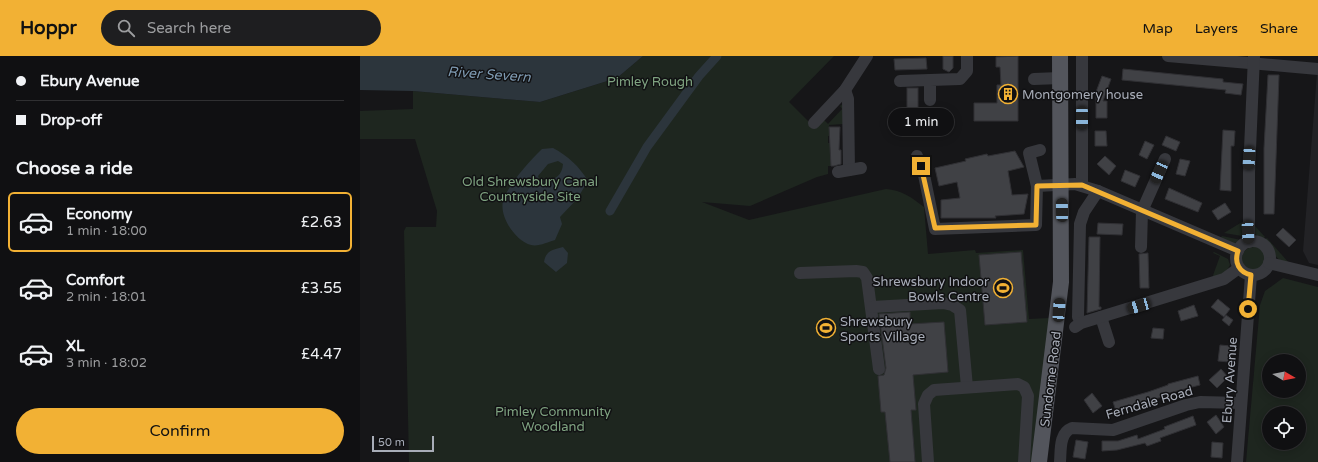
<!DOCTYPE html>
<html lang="en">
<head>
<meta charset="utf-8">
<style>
  body { margin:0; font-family:"Varela Round",sans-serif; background:#1e1e20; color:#f1f3f6; height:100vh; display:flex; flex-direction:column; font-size:15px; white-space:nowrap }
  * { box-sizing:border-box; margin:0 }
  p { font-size:13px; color:#9c9d9f }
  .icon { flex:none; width:22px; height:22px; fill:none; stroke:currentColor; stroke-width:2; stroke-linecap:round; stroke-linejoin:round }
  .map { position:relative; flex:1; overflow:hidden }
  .panel { display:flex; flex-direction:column; background:#101012; width:360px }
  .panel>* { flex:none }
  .banner { display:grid; align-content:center; height:88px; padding:0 16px; background:#101012 }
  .needle { width:26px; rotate:100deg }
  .tools { position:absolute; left:902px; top:298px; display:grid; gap:8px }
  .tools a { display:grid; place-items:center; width:44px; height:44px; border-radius:50%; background:#101012; box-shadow:0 2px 10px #0003,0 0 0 1px #303032; font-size:20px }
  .scale { position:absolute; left:12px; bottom:10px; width:62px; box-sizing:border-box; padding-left:4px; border:2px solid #a8adb8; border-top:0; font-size:11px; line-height:14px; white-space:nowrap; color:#a8adb8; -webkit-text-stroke:3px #111113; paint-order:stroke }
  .end { position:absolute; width:18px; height:18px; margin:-9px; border:5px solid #f2b134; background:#111; box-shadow:0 0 0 2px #111 }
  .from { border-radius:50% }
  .bubble { position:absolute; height:28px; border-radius:14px; background:#101012; box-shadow:0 2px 10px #0003,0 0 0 1px #303032; font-size:13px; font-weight:600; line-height:28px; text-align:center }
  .car { position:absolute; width:12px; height:24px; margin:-12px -6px; border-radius:5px; box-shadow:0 0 3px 1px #0007; background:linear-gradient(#222 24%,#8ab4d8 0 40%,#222 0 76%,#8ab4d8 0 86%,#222 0) }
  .banner b { display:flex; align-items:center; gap:14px; height:38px; font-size:15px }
  .banner b+b { border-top:1px solid #303032 }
  .banner i { width:10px; height:10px; background:#f1f3f6 }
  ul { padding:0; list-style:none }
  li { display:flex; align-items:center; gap:12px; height:60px; margin:0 8px 6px; padding:0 8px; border:2px solid transparent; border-radius:6px }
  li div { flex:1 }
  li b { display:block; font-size:15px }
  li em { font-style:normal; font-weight:600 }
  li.active { border-color:#f2b134 }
  li>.icon { width:36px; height:36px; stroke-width:1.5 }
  h2 { padding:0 16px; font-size:18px; line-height:48px }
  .cta { display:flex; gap:8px; margin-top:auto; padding:8px 16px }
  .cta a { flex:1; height:46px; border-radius:24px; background:#f2b134; color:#111; font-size:16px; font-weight:600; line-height:46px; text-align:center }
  header { display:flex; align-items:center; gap:24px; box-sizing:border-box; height:56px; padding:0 20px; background:#f2b134; color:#111 }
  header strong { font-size:19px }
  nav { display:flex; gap:22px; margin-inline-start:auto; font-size:14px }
  .search { width:280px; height:36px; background:#1e1e20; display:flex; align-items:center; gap:10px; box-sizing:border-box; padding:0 14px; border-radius:22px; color:#9c9d9f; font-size:15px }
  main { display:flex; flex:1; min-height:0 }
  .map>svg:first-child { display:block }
  .built { fill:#222225 }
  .green { fill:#1e261f; fill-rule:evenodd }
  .water { fill:#2c353c; fill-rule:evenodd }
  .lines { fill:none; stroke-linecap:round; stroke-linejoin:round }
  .canal { stroke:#2c353c; stroke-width:9 }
  .building { fill:#404145; stroke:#303034 }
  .minor { stroke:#37383d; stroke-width:12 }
  .major { stroke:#53555c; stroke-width:16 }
  .route { stroke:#f2b134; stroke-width:5 }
  .labels { text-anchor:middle; stroke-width:3; stroke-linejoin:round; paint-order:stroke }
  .park-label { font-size:13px; fill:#7fa381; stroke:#111113 }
  .poi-label { font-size:13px; fill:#a8adb8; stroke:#111113; text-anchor:start }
  .street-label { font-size:13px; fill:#a8adb8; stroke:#111113 }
  .water-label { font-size:14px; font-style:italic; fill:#7f9bb3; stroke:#111113 }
</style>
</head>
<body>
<header>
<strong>Hoppr</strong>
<div class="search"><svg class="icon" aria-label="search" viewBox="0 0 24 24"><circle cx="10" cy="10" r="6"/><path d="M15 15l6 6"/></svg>Search here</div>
<nav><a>Map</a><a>Layers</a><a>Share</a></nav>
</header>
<main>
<section class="panel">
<div class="banner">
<b><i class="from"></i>Ebury Avenue</b>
<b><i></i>Drop-off</b>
</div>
<h2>Choose a ride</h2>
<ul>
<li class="active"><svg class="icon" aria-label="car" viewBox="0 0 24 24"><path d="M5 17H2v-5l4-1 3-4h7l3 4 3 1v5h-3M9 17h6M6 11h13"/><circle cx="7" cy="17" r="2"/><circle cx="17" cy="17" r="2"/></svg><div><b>Economy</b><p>1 min · 18:00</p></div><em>£2.63</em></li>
<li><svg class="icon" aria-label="car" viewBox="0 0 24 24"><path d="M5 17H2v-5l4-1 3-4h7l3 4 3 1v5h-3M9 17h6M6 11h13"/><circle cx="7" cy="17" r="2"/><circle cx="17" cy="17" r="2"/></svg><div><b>Comfort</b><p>2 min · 18:01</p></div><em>£3.55</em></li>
<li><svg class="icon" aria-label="car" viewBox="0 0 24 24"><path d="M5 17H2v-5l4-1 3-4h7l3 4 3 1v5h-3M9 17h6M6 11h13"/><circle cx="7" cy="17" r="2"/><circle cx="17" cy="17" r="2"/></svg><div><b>XL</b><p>3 min · 18:02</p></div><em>£4.47</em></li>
</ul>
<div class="cta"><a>Confirm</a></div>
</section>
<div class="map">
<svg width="958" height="406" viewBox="0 0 958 406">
  <rect width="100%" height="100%" fill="#161618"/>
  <!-- built -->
  <polygon class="built" points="958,5 958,209 949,207 943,195"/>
  <!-- green -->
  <g class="green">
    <path d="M283,0h191l-45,46 26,26 9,-8 4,4 14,-15 -2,-3 4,-3 -1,21 -14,1v9h10v2h-11v7h3v23h-3v8l-11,3 -67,29 -48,-4 47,18 137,-31c16,1 26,9 38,18l4,47 47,-4 1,3 47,-3 6,69 20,-1 -15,144h-625l-5,-231 2,-4h30l1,-16 -22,-72h-55v-28l53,-2v-18l127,11 77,-24z"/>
    <polygon points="882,166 882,180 864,177"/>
    <polygon points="895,170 905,181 902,184 895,178"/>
    <polygon points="862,180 881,184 873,188 860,183"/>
    <path d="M907,182l22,25c-19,-3 -11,-14 -26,-22z"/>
    <circle cx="894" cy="204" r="13"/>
    <polygon points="854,196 868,203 870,209 865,218 851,225 860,200 853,197"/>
    <path d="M923,222l35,9v175h-72l14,-157 5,-14zM909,305h30v30h-30zM909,357h30v30h-30z"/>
  </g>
  <!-- water -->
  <g class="water">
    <polygon points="0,0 283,0 257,22 180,46 53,35 0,34"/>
    <path d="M193,92c15,8 26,18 35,33l-11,18 -17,18 2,7 -7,16c-7,2 -17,7 -24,5 -16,-4 -34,-31 -27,-47 8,-18 24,-35 38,-49zM198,105l5,3c-1,13 -11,19 -24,15l-1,-3 10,-12z"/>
    <path d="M203,191l5,6 -1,10 -11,9 -12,-10c2,-12 9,-12 19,-15z"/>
  </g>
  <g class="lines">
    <!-- canal -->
    <polyline class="canal" points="250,155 287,91 339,20 357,0"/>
  </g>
  <!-- building -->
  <g class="building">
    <polygon points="583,0 593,0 593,12 589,16 583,13"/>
    <polygon points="658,0 658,65 614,65 614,47 637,47 637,29 641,29 640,11 636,11 636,1"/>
    <polygon points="566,2 567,13 535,14 534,3"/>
    <polygon points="763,13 863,23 863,26 883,28 881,39 865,37 866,34 762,24"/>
    <polygon points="908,19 919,19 914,158 904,158 904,92"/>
    <polygon points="742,20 751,23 743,45 747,45 747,62 736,62 736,36"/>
    <rect x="547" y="32" width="11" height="29"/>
    <polygon points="469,71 480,71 479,94 481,94 481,108 474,110 471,110"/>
    <polygon points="863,74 875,75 874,90 871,90 871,135 860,134"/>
    <polygon points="735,75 746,75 747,90 735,90"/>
    <polygon points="806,80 820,86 816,95 802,89"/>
    <polygon points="785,85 794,89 787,103 779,99"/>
    <polygon points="655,95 664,111 648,115 652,139 668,138 664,158 635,160 636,162 581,162 581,144 600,142 597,126 579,130 575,112 606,105 605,103 627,98 628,100"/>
    <polygon points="745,100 756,110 749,119 737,108"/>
    <polygon points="820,103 830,105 825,120 816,118"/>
    <polygon points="765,114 780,120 775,131 761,125"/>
    <polygon points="809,132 842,147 838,156 805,143"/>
    <polygon points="865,147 871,156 858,164 852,155"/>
    <polygon points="738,167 763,168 762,179 737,178"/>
    <polygon points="923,172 936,184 929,191 916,179"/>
    <polygon points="729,181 740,181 739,251 741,251 741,253 727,257"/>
    <polygon points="661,196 667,266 625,269 619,199"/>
    <polygon points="788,197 789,232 780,232 779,198"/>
    <polygon points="858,243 870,253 864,261 851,251"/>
    <polygon points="834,249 838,260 821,265 818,255"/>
    <polygon points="550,256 550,268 584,266 588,316 553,319 556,354 551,354 555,406 530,406 525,356 521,356 518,320 524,319 526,312 519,258"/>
    <polygon points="866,259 873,264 869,270 862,264"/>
    <polygon points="793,272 804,273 803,283 791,282"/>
    <polygon points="860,289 871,290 869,306 858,305"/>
    <polygon points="861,313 868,321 857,332 849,324"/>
    <polygon points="838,320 840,329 805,338 805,340 785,346 785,347 756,355 753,346 788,336 808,329 808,328"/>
    <polygon points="732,337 742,350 733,357 724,344"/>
    <polygon points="856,359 864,371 856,378 847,366"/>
    <polygon points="833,360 836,369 800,382 801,385 787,390 785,387 757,394 742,395 742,385 758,385 777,379 778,383 805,373 804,371"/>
    <polygon points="716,384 728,386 725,403 713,401"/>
    <polygon points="852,386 863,387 862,402 851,401"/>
  </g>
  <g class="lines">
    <!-- minor -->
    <g class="minor">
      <polyline points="722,0 722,129"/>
      <polyline points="808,0 958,13"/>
      <polyline points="674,23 700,22"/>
      <polyline points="540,25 570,24"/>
      <polyline points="485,34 488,43 489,114"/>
      <polyline points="570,44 570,24 600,23 607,15 607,0"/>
      <polyline points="454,67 485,34 507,0"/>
      <polyline points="557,100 564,119 575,173 676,169 677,130 715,128 738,135 878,195"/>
      <polyline points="478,116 501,112"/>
      <polyline points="677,130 669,97 680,94"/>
      <circle cx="893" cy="202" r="17"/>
      <polyline points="889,186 889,117 894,0"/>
      <polyline points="781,191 782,155 805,103"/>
      <polyline points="909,207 958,219"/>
      <polyline points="440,217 496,215 503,216 507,222 519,313"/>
      <polyline points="512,251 583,247 592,249 600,254 607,331"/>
      <polyline points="718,261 720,168 724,156 738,135"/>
      <polyline points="741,261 749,286"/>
      <polyline points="715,271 721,267 864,223 879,212"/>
      <polyline points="568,406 564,348 568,339 574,334 658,328 664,331 668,340 664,406"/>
      <path d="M700,406c1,-12 -1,-29 12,-34l41,2 73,-25 14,-3 41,1"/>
      <polyline points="877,406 891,219"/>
    </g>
    <!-- major -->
    <polyline class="major" points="679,406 701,226 700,0"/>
  </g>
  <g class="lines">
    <!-- route -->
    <path class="route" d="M561,110l14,62 101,-3 1,-39 45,-1 156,66c-4,12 1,21 13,24l-3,34"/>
  </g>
  <!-- icons -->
  <defs>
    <g id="building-ring" transform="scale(1)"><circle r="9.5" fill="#111113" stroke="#f2b134" stroke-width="1.5"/><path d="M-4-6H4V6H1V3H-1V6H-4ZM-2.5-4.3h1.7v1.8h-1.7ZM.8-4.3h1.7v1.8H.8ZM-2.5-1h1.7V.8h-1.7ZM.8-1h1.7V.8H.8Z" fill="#f2b134"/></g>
    <g id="stadium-ring" transform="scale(1)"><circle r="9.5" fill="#111113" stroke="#f2b134" stroke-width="1.5"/><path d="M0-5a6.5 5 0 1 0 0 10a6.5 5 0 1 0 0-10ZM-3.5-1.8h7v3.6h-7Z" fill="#f2b134"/></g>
  </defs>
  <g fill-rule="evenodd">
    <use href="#building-ring" x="648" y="38"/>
    <use href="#stadium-ring" x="643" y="232"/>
    <use href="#stadium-ring" x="466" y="272"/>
  </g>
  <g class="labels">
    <!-- park labels -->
    <g class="park-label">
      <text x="290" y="30">Pimley Rough</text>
      <text x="170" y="130">Old Shrewsbury Canal<tspan x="170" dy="15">Countryside Site</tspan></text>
      <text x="193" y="360">Pimley Community<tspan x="193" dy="15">Woodland</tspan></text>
    </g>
    <!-- poi labels -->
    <g class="poi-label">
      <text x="662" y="43">Montgomery house</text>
      <text x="629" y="230" text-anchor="end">Shrewsbury Indoor<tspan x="629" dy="15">Bowls Centre</tspan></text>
      <text x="480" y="270">Shrewsbury<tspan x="480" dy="15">Sports Village</tspan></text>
    </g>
    <!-- street labels -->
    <g class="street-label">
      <text transform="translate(690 323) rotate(-83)" y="5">Sundorne Road</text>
      <text transform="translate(869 324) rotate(-86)" y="5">Ebury Avenue</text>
      <text transform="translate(789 346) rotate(-16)" y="5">Ferndale Road</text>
    </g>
    <!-- water labels -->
    <g class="water-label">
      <text transform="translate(129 18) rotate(4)" y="5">River Severn</text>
    </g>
  </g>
</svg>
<div class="tools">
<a><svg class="needle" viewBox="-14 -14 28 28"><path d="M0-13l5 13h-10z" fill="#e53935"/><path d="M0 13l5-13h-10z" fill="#9c9d9f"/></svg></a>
<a><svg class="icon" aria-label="locate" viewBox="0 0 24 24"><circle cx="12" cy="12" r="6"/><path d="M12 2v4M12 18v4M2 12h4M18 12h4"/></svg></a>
</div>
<div class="scale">50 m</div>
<i class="end from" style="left:888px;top:253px"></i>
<i class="end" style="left:561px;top:110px"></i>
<div class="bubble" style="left:528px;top:52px;width:66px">1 min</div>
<i class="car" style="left:722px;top:62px;rotate:180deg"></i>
<i class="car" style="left:889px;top:102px;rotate:183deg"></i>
<i class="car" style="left:799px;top:116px;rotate:204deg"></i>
<i class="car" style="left:702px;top:154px;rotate:359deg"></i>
<i class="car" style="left:888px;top:176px;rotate:177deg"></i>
<i class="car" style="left:779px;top:250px;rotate:254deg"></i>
<i class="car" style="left:699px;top:254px;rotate:4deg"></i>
</div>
</main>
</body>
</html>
